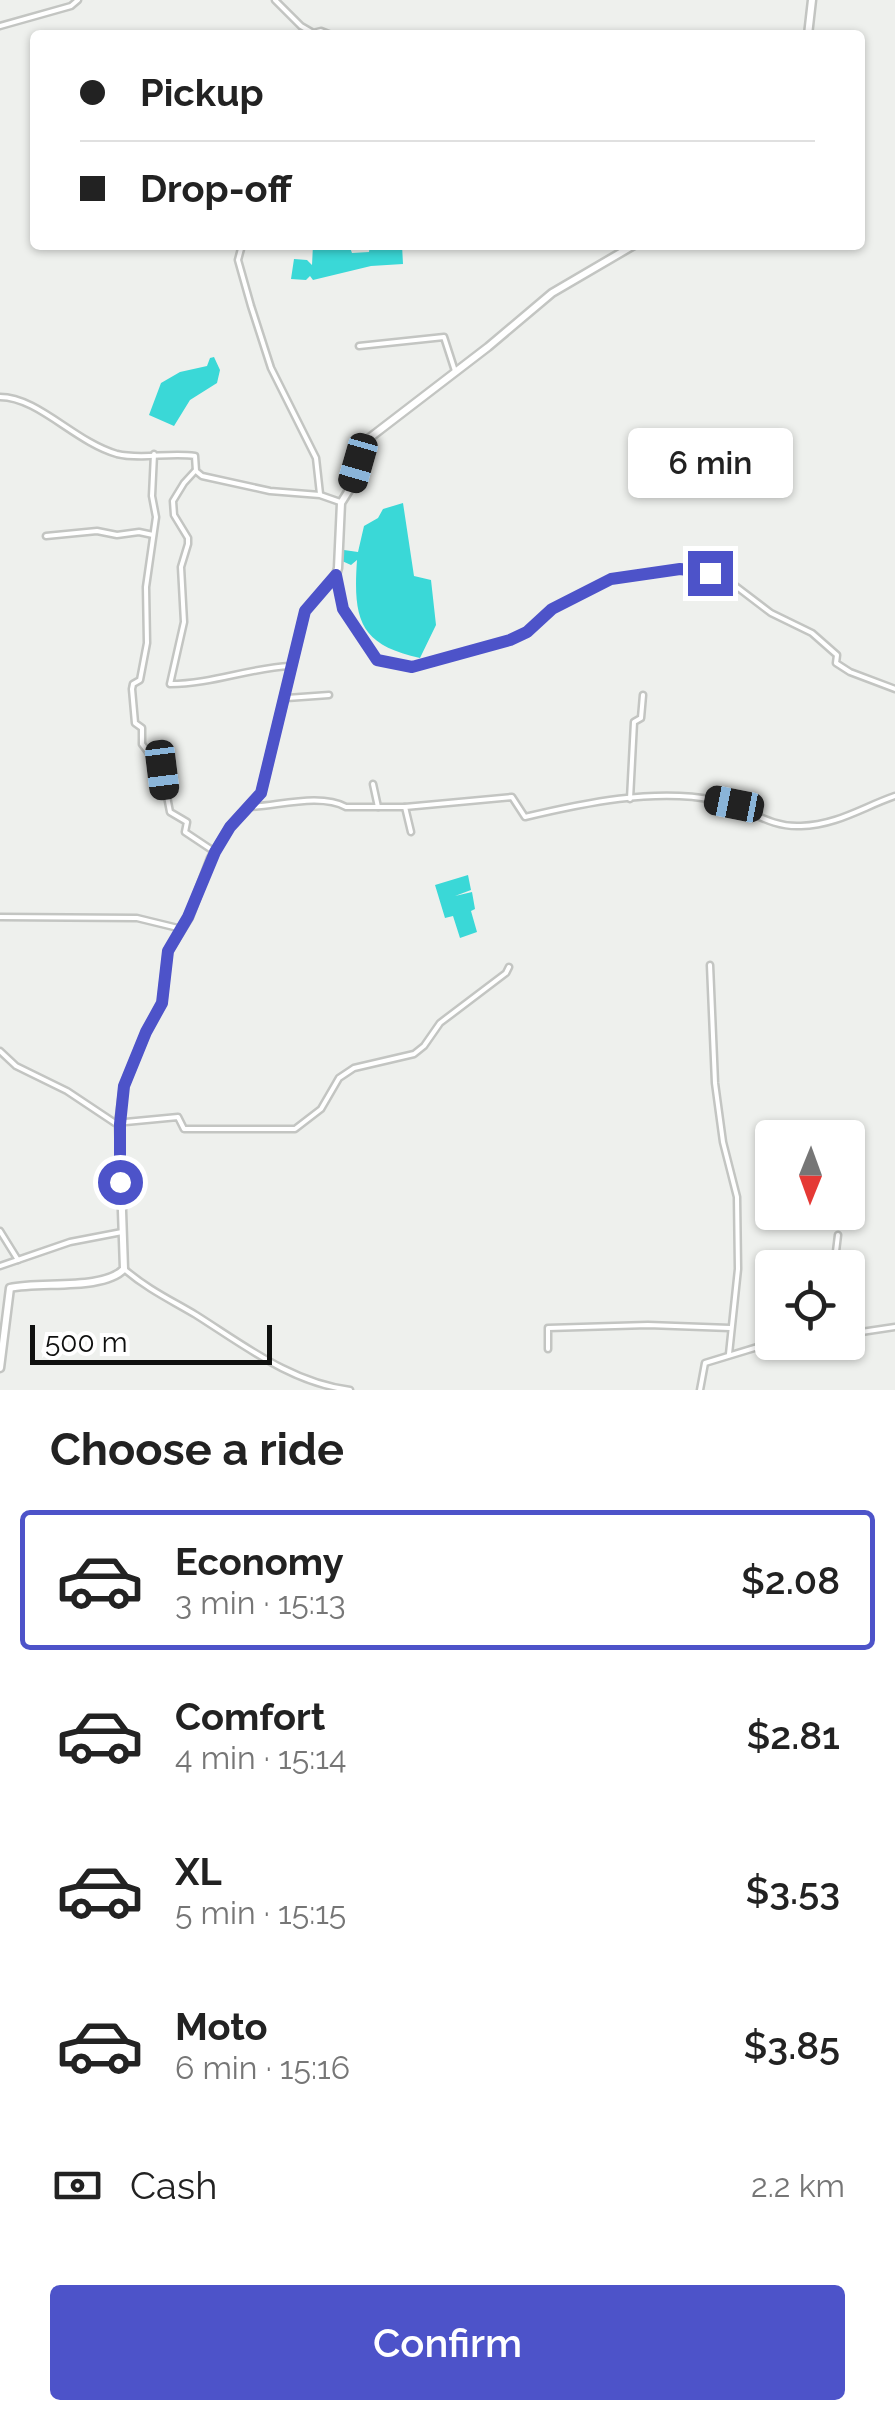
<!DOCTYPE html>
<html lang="en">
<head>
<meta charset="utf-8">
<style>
  body { margin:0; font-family:Raleway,sans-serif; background:#f6f6f6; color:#222; height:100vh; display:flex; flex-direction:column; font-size:38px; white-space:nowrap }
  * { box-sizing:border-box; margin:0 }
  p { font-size:32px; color:#767676 }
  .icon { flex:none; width:55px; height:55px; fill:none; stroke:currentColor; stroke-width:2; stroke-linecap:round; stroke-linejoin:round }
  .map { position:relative; height:1390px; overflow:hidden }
  .details { display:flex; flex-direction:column; background:#fff; flex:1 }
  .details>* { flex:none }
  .hud { position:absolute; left:30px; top:30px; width:835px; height:220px; border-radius:10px; box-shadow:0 2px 8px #0004; display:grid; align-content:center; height:220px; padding:0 50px; background:#fff }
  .needle { width:65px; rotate:181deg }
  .buttons { position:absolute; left:755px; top:1120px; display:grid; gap:20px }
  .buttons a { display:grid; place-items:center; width:110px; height:110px; border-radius:10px; background:#fff; box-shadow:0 2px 8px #0004; font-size:50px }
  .scale { position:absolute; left:30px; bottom:25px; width:242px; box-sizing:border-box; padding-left:10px; border:5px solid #0f100f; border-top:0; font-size:28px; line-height:35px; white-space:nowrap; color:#0f100f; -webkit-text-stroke:8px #fff; paint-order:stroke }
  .end { position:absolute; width:45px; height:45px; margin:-22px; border:12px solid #4d53c9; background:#fff; box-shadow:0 0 0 5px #fff }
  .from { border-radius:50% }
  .bubble { position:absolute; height:70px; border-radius:10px; background:#fff; box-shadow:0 2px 8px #0004; font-size:32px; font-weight:600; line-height:70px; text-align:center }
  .car { position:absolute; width:30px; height:60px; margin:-30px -15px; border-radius:12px; box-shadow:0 0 8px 2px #0007; background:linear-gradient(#222 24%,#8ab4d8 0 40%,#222 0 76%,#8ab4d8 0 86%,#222 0) }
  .hud b { display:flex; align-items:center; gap:35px; height:95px; font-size:38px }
  .hud b+b { border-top:2px solid #e0e0e0 }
  .hud i { width:25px; height:25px; background:#222 }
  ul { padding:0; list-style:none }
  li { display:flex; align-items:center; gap:30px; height:140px; margin:0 20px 15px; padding:0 30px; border:5px solid transparent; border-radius:10px }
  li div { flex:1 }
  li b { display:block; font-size:38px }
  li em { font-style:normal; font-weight:600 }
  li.current { border-color:#4d53c9 }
  li>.icon { width:90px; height:90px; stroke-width:1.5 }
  h2 { padding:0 50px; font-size:45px; line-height:120px }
  .pay { display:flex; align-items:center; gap:25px; height:110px; padding:0 50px; font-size:38px }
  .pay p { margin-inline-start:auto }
  .primary-button { display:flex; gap:20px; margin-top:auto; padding:20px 50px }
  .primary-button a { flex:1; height:115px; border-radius:10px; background:#4d53c9; color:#fff; font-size:40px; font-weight:600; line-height:115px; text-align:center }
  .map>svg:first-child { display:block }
  .water { fill:#3ad8d7 }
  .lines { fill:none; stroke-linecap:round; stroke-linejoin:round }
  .street-casing { stroke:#c3c5c2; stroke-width:9 }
  .secondary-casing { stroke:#c3c5c2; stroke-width:11 }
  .street { stroke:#fff; stroke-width:4 }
  .secondary { stroke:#fff; stroke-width:6 }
  .route { stroke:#4d53c9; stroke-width:12 }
</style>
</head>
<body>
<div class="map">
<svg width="895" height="1390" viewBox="0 0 895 1390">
  <rect width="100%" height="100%" fill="#eef0ed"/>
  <!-- water -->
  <g class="water">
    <polygon points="313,245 349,245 352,253 369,252 370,245 402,245 403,264 371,266 313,280 310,276 306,280 291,279 294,259 307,260 312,265"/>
    <polygon points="214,357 220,370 217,383 190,400 174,426 149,415 161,383 180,372 207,366 210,358"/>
    <path d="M403,503l11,73 17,4 5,45 -16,33c-61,-13 -67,-39 -63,-98l-6,5 -9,-4 2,-11 14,2 6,-26 14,-8 5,-9z"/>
    <polygon points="468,875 471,890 455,896 472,892 475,909 471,911 477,932 460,938 453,916 445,918 435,885"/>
  </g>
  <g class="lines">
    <!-- street casing -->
    <g class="street-casing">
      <g id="street">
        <polyline points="275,0 301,26 313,33 321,31 331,35"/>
        <polyline points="0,26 71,6 78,0"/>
        <polyline points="242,245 238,260 251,306 271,368 316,458 320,494"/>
        <polyline points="359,346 444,337 455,371"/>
        <path d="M0,397c38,0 75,45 117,57 25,6 52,-2 78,2l1,15 6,5 68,15 50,4 20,7"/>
        <polyline points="154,454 152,496 156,517 146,587 147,643 140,680 133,684 132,689 135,723 142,728 142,744 162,770 170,812 187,822 185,832 215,852"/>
        <path d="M195,471l-11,12 -11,18 1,14 14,23v6l-7,23 3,55 -14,62c42,0 79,-16 120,-18"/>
        <polyline points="46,536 97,531 117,535 139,532 153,535"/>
        <polyline points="336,577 343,609 377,660 412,667 510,640 527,632 552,609 611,579 680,569 710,573 729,581 771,613 812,633 837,655 836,663 850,672 895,689"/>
        <polyline points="287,698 329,695"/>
        <polyline points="373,784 378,807"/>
        <polyline points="630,799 634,722 641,718 643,695"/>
        <path d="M249,807c29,-1 71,-14 97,0h59l107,-10 13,20c59,-14 129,-29 190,-17 31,6 53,28 86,26 36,-1 62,-19 94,-30"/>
        <polyline points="405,807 411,832"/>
        <polyline points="0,917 137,918 182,929"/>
        <polyline points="710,965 715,1083 723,1142 737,1197 738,1269 729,1354"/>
        <polyline points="0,1051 16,1066 67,1091 115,1123 178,1117 184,1129 295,1129 321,1109 339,1078 354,1068 414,1054 424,1046 440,1023 506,973 509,967"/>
        <polyline points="0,1231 18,1260"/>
        <polyline points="0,1266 70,1242 122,1232"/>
        <polyline points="834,1268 838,1235"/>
        <path d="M124,1269c25,21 45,30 72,46 49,31 96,68 154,75"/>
        <polyline points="848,1334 895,1327"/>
        <polyline points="548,1349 548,1328 648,1325 730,1328"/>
        <polyline points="700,1390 705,1363 774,1342"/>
      </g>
    </g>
    <!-- secondary casing -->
    <g class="secondary-casing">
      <g id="secondary">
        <polyline points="808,35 812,0"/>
        <path d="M0,1368l10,-80c30,-7 93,3 114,-19l-5,-145 5,-38 22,-54 16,-29 6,-52 21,-34 22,-59 19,-31 31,-34 44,-182 31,-36 2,-7 3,-65 10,-16 8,-41 129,-99 64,-54 82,-48"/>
      </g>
    </g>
    <!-- street -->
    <use href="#street" class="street"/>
    <!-- secondary -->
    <use href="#secondary" class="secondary"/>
  </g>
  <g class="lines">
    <!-- route -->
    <polyline class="route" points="120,1182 120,1124 124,1086 146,1032 162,1003 168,951 188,917 215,852 230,827 261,793 305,611 336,575 343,609 377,660 412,667 510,640 527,632 552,609 611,579 680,569 710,573"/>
  </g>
</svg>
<div class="buttons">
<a><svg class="needle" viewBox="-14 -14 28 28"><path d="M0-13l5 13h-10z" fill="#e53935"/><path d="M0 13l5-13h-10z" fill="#767676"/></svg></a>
<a><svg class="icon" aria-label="locate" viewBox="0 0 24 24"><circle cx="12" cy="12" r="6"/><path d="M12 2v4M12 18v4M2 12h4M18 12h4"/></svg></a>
</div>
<div class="scale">500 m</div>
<i class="end from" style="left:120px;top:1182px"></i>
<i class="end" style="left:710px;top:573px"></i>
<div class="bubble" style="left:628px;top:428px;width:165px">6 min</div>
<i class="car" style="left:358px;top:463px;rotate:196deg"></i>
<i class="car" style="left:162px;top:770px;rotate:173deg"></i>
<i class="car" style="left:734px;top:804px;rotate:281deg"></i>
<div class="hud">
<b><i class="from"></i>Pickup</b>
<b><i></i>Drop-off</b>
</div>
</div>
<section class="details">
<h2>Choose a ride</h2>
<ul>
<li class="current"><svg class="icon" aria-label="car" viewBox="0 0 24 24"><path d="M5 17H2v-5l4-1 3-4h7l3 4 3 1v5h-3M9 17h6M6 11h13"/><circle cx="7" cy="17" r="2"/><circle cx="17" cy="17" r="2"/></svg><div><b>Economy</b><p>3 min · 15:13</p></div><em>$2.08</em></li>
<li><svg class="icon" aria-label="car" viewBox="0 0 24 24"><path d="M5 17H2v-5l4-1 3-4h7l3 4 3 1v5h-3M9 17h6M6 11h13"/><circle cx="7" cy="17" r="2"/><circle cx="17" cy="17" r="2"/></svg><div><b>Comfort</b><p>4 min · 15:14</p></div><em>$2.81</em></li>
<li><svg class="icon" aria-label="car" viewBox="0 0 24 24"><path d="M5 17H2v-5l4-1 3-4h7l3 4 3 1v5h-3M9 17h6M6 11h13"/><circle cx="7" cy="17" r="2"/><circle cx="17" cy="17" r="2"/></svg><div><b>XL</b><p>5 min · 15:15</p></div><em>$3.53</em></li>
<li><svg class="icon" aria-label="car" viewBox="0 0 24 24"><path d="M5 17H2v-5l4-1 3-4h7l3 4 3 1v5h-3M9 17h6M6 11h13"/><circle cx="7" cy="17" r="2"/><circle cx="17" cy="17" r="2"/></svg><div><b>Moto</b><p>6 min · 15:16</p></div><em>$3.85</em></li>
</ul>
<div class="pay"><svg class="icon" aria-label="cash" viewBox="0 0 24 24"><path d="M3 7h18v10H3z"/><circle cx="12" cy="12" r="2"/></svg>Cash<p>2.2 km</p></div>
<div class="primary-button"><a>Confirm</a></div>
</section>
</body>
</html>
